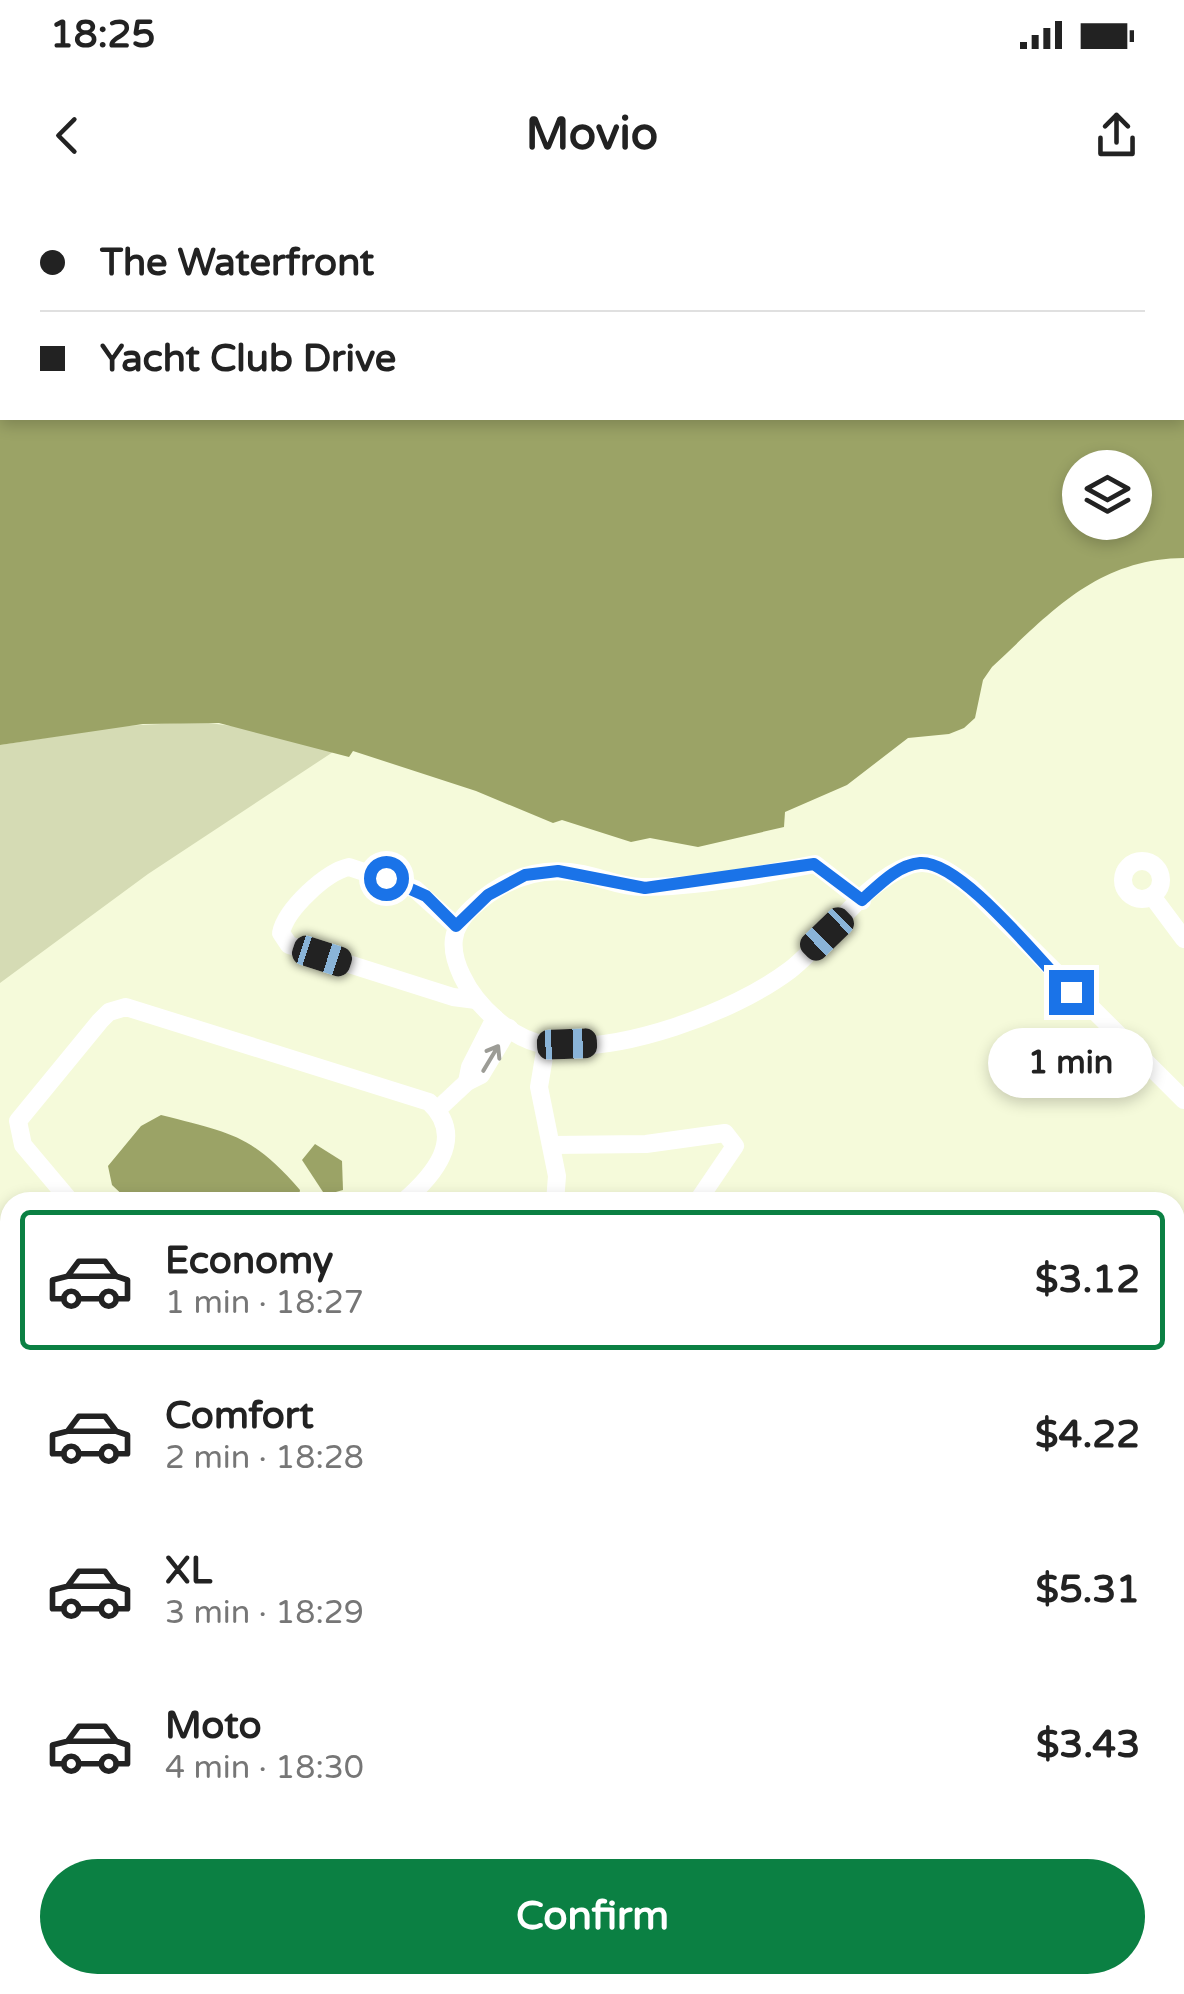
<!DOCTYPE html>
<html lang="en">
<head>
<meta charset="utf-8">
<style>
  body { margin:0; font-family:"Varela Round",sans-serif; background:#f6f6f6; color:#222; height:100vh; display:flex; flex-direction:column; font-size:38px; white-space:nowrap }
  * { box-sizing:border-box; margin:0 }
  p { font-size:32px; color:#767676 }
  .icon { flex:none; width:55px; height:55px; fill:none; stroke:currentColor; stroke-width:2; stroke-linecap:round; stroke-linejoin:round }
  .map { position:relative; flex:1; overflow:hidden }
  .sheet { position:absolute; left:0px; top:992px; width:1185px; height:802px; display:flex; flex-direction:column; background:#fff; border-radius:30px 30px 0 0; box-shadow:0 5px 15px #0003 }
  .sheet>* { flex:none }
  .guide { position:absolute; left:0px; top:0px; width:1185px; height:220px; box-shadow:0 5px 15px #0003; display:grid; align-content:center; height:220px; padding:0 40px; background:#fff }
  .controls { position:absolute; left:1062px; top:250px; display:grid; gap:20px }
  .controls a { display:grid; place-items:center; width:90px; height:90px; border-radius:50%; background:#fff; box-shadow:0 5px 15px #0003; font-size:50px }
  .end { position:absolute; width:45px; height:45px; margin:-22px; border:12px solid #1a73e8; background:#fff; box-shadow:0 0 0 5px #fff }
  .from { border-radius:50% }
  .bubble { position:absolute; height:70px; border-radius:35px; background:#fff; box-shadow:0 5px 15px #0003; font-size:32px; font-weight:800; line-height:70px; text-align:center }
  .car { position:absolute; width:30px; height:60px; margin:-30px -15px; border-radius:12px; box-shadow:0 0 8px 2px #0007; background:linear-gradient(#222 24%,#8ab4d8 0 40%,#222 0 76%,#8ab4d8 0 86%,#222 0) }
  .guide b { display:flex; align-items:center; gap:35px; height:95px; font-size:38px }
  .guide b+b { border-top:2px solid #e0e0e0 }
  .guide i { width:25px; height:25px; background:#222 }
  ul { padding:18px 0 0; list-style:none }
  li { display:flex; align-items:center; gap:30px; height:140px; margin:0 20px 15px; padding:0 20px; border:5px solid transparent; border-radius:10px }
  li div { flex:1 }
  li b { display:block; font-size:38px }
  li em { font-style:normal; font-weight:800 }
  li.current { border-color:#0b8043 }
  li>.icon { width:90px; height:90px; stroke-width:1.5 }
  .button { display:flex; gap:20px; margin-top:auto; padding:20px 40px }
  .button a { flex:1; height:115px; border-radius:60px; background:#0b8043; color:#fff; font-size:40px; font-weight:800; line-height:115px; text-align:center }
  .status { display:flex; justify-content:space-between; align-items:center; height:70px; padding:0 50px; background:#fff; direction:ltr }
  .status svg { height:28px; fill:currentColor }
  header { display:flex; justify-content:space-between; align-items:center; height:130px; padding:0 40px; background:#fff; font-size:45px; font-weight:800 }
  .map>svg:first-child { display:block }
  .built { fill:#e9efc8 }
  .green { fill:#d5dbb4 }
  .water { fill:#9ba366; fill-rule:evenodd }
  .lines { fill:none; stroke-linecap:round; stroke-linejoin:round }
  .stream { stroke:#9ba366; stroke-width:5 }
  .street { stroke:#fff; stroke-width:18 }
  .primary { stroke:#dde2b3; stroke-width:30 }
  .oneway { stroke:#9c9c96 }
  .route { stroke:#1a73e8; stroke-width:12 }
</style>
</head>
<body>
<div class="status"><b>18:25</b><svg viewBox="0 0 49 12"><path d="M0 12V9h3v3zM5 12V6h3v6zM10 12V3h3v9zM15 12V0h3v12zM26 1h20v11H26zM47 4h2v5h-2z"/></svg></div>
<header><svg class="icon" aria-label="back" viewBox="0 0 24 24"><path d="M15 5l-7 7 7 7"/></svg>Movio<svg class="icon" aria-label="share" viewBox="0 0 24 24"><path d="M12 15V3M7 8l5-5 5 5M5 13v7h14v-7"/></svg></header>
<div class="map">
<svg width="1184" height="1794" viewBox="0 0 1184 1794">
  <rect width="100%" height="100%" fill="#f5fada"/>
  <!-- built -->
  <g class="built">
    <polygon points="1184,1511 1184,1794 940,1794 947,1785 1175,1785 1175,1520"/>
    <polygon points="282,1785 424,1785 433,1794 273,1794"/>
  </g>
  <!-- green -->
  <g class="green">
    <polygon points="201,522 248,528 333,552 148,674 0,783 0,545 121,526"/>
    <polygon points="0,1027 10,1038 10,1785 282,1785 273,1794 0,1794"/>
  </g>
  <!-- water -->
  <g class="water">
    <path d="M0,0h1184v358c-87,1 -133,54 -192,109l-9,13 -8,38 -11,10 -15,6 -41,4 -61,47 -62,27 -1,15 -86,20 -48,-9 -19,4 -69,-22 -9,3 -77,-32 -123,-40 -4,6 -130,-34 -76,1 -143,21zM1182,2v216h-1180v-216zM1080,268h55v54h-55z"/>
    <path d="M161,915c70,18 90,19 139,75l-2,12h-168l-18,-17 -4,-19 33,-40z"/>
    <polygon points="315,944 342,961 343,990 325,995 302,960"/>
  </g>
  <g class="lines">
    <!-- stream -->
    <g class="stream">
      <polyline points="0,1574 10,1584"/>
      <polyline points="198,1785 200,1794"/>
    </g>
    <!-- street -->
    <g class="street">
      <circle cx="1142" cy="680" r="19"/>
      <polyline points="1152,696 1184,739"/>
      <path d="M862,701l-47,-37c-55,11 -117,23 -173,23 -21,0 -39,-9 -59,-13 -43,-9 -80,5 -111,34 -22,20 -23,41 -10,68 14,30 50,64 85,69 73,9 186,-32 243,-75 40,-31 71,-87 120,-105 24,-8 42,9 60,22l214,213"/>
      <path d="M456,726l-41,-37 -66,-22c-23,5 -63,42 -68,66l8,12 164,52 23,3"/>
      <polyline points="495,818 470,867 467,882 481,875 509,828"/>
      <polyline points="546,845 539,887 557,976 555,1002"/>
      <polyline points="437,910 467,882"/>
      <polyline points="552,945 646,944 725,933 735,946 697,1002"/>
      <path d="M71,1002l-48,-57 -5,-24 82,-100 9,-9 17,-5 303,95c39,36 3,75 -26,100"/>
      <polyline points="1036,1002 1044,1002"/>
      <polyline points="1175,1067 1184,1072"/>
      <polyline points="1175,1164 1184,1145"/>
      <polyline points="622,1785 630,1794"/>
      <polyline points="491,1794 500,1785"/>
    </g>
    <!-- primary -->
    <g class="primary">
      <polyline points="1175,1419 1184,1410"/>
      <polyline points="1175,1492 1184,1483"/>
      <polyline points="852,1794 859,1785"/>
      <polyline points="911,1794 918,1785"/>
    </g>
  </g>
  <!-- one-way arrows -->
  <defs><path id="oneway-shaft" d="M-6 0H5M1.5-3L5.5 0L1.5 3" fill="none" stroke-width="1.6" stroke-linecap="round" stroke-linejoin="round" transform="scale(2.5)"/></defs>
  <use class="oneway" href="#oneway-shaft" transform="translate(491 858) rotate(-59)"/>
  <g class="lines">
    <!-- route -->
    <path class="route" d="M386,678l40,18 30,30 32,-31 37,-20 33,-4 87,17 169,-24 48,36c16,-14 35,-35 58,-37 41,-3 120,99 151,129"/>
  </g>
</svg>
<div class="controls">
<a><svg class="icon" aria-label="layers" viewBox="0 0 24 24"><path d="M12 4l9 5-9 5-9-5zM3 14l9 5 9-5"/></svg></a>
</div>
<i class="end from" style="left:386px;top:678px"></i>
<i class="end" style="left:1071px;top:792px"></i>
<div class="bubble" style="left:988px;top:828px;width:165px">1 min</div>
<i class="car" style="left:827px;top:734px;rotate:226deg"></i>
<i class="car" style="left:322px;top:756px;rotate:108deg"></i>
<i class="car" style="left:567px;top:844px;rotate:88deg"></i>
<div class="guide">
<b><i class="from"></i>The Waterfront</b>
<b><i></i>Yacht Club Drive</b>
</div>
<section class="sheet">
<ul>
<li class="current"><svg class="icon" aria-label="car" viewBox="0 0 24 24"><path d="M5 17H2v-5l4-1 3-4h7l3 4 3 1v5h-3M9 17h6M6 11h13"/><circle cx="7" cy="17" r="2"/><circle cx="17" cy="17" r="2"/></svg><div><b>Economy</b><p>1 min · 18:27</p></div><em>$3.12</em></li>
<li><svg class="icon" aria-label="car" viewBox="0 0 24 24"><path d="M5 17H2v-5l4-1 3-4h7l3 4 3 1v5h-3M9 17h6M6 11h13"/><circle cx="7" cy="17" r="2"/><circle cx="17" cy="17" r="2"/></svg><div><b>Comfort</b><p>2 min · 18:28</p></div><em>$4.22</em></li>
<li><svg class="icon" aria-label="car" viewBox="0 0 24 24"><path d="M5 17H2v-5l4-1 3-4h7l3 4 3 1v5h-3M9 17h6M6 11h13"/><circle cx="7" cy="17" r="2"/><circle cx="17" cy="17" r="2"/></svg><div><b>XL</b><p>3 min · 18:29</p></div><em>$5.31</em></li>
<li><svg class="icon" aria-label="car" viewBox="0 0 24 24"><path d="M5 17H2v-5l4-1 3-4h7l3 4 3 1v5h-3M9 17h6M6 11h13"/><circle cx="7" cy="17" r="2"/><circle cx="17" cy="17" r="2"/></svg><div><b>Moto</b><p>4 min · 18:30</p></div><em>$3.43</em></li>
</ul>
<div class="button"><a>Confirm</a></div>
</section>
</div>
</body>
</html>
